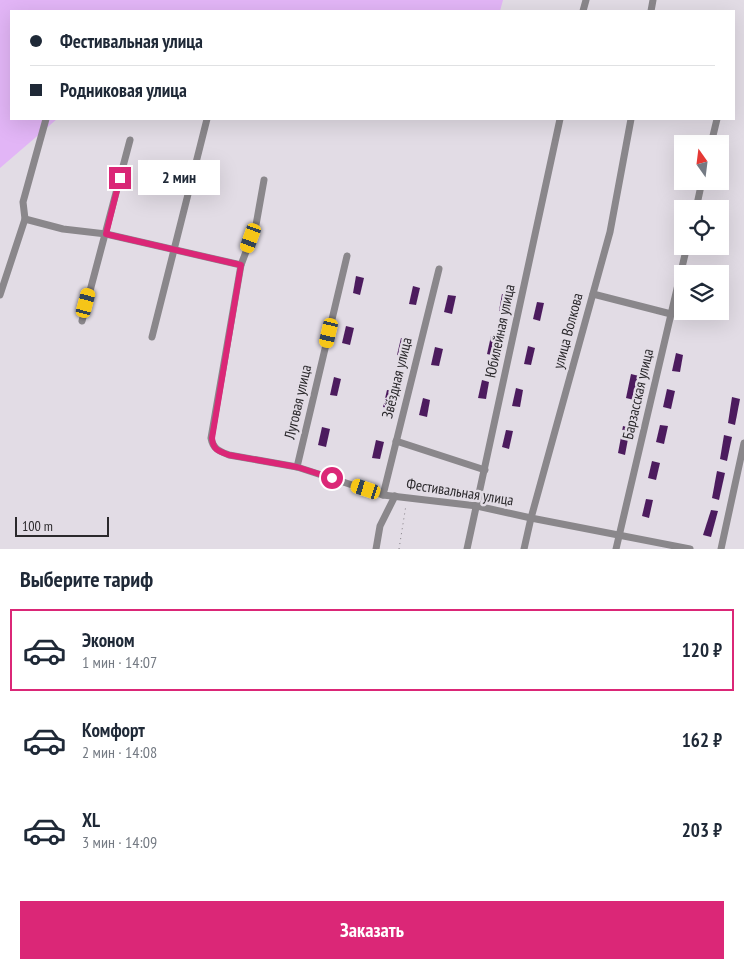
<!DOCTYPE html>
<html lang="ru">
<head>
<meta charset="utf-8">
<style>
  body { margin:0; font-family:"PT Sans Narrow",sans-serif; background:#f2f2f3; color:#1f2937; height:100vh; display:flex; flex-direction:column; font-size:19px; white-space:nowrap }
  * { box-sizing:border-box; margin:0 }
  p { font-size:16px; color:#747a83 }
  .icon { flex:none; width:28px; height:28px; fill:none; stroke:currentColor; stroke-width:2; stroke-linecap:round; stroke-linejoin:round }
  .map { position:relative; height:549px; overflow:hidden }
  .sheet { display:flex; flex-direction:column; background:#fff; flex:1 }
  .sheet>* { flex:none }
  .top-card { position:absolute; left:10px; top:10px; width:725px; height:110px; border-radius:0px; box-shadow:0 5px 20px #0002; display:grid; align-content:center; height:110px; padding:0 20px; background:#fff }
  .needle { width:32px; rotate:346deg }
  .controls { position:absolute; left:674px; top:135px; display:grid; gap:10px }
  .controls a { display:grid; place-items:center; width:55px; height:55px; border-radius:0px; background:#fff; box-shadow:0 5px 20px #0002; font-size:25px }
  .scale { position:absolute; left:15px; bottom:12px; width:94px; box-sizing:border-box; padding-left:5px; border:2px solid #2b292c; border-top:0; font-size:14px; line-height:18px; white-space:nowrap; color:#2b292c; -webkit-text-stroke:4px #e2dce5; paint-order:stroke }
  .end { position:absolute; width:22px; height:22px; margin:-11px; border:6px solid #db2777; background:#fff; box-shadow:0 0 0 2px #fff }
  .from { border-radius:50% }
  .bubble { position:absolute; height:35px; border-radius:0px; background:#fff; box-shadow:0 5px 20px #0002; font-size:16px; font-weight:800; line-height:35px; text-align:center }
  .car { position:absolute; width:15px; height:30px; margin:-15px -8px; border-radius:6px; box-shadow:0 0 4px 1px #0007; background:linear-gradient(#f5c518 24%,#345 0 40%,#f5c518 0 76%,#345 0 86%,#f5c518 0) }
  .top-card b { display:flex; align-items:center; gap:18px; height:48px; font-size:19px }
  .top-card b+b { border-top:1px solid #e0e1e3 }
  .top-card i { width:12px; height:12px; background:#1f2937 }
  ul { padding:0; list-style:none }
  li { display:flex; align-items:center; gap:15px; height:82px; margin:0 10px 8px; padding:0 10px; border:2px solid transparent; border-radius:0px }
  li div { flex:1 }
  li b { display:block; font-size:19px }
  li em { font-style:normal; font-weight:800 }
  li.on { border-color:#db2777 }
  li>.icon { width:45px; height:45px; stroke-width:1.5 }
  h2 { padding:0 20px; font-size:22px; line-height:60px }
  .primary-button { display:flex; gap:10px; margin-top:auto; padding:10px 20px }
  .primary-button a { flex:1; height:58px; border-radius:0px; background:#db2777; color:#fff; font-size:20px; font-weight:800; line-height:58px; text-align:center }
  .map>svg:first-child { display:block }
  .green { fill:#e2b5f6 }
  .building { fill:#4c1b5e }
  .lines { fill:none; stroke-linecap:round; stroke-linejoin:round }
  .path { stroke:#817d83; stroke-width:1; stroke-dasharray:1 4; stroke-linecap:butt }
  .minor { stroke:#8a878b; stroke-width:7 }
  .route { stroke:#db2777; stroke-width:6 }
  .labels { text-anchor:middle; stroke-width:5; stroke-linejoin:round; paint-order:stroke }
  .street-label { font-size:15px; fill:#2b292c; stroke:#e2dce5 }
</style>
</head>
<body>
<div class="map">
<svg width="744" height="549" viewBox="0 0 744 549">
  <rect width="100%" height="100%" fill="#e2dce5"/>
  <!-- green -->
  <polygon class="green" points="0,0 503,0 500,11 11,11 11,119 57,119 0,168"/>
  <!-- building -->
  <g class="building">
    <polygon points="356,276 364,278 360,295 353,293"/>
    <polygon points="413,286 420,288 416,305 409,304"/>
    <polygon points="502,294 510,295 506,313 499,311"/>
    <polygon points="448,295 456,296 452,314 444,312"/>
    <polygon points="537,302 544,303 540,321 533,319"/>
    <polygon points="346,326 354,328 350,345 342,343"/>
    <polygon points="491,336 499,338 495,356 487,354"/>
    <polygon points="401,338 409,339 405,357 397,355"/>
    <polygon points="528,346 535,348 531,365 524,364"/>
    <polygon points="435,347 443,349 439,366 431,365"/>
    <polygon points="676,353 683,355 680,372 672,371"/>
    <polygon points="631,374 639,376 634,400 626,398"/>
    <polygon points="334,377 341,379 337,396 330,395"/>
    <polygon points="482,380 489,382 486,399 478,398"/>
    <polygon points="516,388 523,390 520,407 512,406"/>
    <polygon points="667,389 675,391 671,409 663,407"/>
    <polygon points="387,390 395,391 391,409 383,407"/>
    <polygon points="732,397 740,399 735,425 728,423"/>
    <polygon points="423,398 430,400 427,417 419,415"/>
    <polygon points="660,425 668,426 664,444 656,442"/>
    <polygon points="623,426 630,428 625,455 618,453"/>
    <polygon points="322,427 330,429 326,447 318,445"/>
    <polygon points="506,430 513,431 509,449 502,447"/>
    <polygon points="724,435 732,437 727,461 720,459"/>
    <polygon points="376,440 384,442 380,459 372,458"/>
    <polygon points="652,461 660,463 656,480 648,478"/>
    <polygon points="717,471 725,473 719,500 712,498"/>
    <polygon points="646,499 653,500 649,518 642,516"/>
    <polygon points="711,510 718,511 711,537 703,535"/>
  </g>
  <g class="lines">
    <!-- path -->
    <polyline class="path" points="399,549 406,505"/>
    <!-- minor -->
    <g class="minor">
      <polyline points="583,11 586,0"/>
      <polyline points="651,11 653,0"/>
      <polyline points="711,144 717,119"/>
      <path d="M264,180l-8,45 -15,40 -30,173c2,11 8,13 18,17l68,12 86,28 94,11 54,12 159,31"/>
      <polyline points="696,209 702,181"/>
      <polyline points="25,219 63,229 106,234 241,265"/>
      <polyline points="593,294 671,314"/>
      <polyline points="0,295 25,219 23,202 46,119"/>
      <polyline points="82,321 130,140"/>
      <polyline points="152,337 207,119"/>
      <polyline points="396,441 485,470"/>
      <polyline points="297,467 347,256"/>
      <polyline points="383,495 439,269"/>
      <polyline points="376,549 380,526 395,496"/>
      <polyline points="467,549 560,119"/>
      <polyline points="524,549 531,518 610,232 631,119"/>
      <polyline points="616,549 687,246"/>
      <polyline points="721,549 744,443"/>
    </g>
  </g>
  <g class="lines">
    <!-- route -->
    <path class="route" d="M120,178l-14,56 135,31 -29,173c1,12 6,13 17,17l68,12 35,11"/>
  </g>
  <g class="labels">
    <!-- street labels -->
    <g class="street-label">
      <text transform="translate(500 331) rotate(-78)" y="5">Юбилейная улица</text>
      <text transform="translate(568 331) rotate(-75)" y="5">улица Волкова</text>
      <text transform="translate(397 378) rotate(-76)" y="5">Звёздная улица</text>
      <text transform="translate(638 394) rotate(-77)" y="5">Барзасская улица</text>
      <text transform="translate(298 402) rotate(-77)" y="5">Луговая улица</text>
      <text transform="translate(460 492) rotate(9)" y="5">Фестивальная улица</text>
    </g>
  </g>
</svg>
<div class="controls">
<a><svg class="needle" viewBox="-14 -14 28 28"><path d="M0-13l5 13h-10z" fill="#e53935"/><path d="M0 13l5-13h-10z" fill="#747a83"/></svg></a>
<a><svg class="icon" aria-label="locate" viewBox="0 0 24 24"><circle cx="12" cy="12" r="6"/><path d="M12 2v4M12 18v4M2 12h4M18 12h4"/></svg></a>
<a><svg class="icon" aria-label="layers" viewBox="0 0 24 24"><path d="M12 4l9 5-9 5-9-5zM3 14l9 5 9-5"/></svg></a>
</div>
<div class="scale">100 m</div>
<i class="end from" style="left:332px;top:478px"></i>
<i class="end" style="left:120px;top:178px"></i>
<div class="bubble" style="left:138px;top:160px;width:82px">2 мин</div>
<i class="car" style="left:251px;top:238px;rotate:200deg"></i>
<i class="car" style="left:86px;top:303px;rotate:15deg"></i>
<i class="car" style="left:329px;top:333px;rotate:193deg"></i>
<i class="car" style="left:366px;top:489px;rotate:288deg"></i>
<div class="top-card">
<b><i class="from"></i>Фестивальная улица</b>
<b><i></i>Родниковая улица</b>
</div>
</div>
<section class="sheet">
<h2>Выберите тариф</h2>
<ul>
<li class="on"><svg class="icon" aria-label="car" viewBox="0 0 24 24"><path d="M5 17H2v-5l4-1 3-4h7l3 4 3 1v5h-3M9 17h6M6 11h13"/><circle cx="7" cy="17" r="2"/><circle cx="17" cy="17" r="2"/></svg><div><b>Эконом</b><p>1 мин · 14:07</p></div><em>120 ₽</em></li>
<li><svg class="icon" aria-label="car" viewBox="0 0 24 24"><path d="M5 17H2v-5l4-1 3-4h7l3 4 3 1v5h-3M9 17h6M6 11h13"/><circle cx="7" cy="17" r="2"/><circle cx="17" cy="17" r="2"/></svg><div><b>Комфорт</b><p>2 мин · 14:08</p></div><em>162 ₽</em></li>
<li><svg class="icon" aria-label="car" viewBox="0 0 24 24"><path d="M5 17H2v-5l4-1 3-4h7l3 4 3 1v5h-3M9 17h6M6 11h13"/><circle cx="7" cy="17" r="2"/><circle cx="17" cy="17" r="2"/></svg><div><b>XL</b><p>3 мин · 14:09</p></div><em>203 ₽</em></li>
</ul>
<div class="primary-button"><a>Заказать</a></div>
</section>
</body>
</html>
